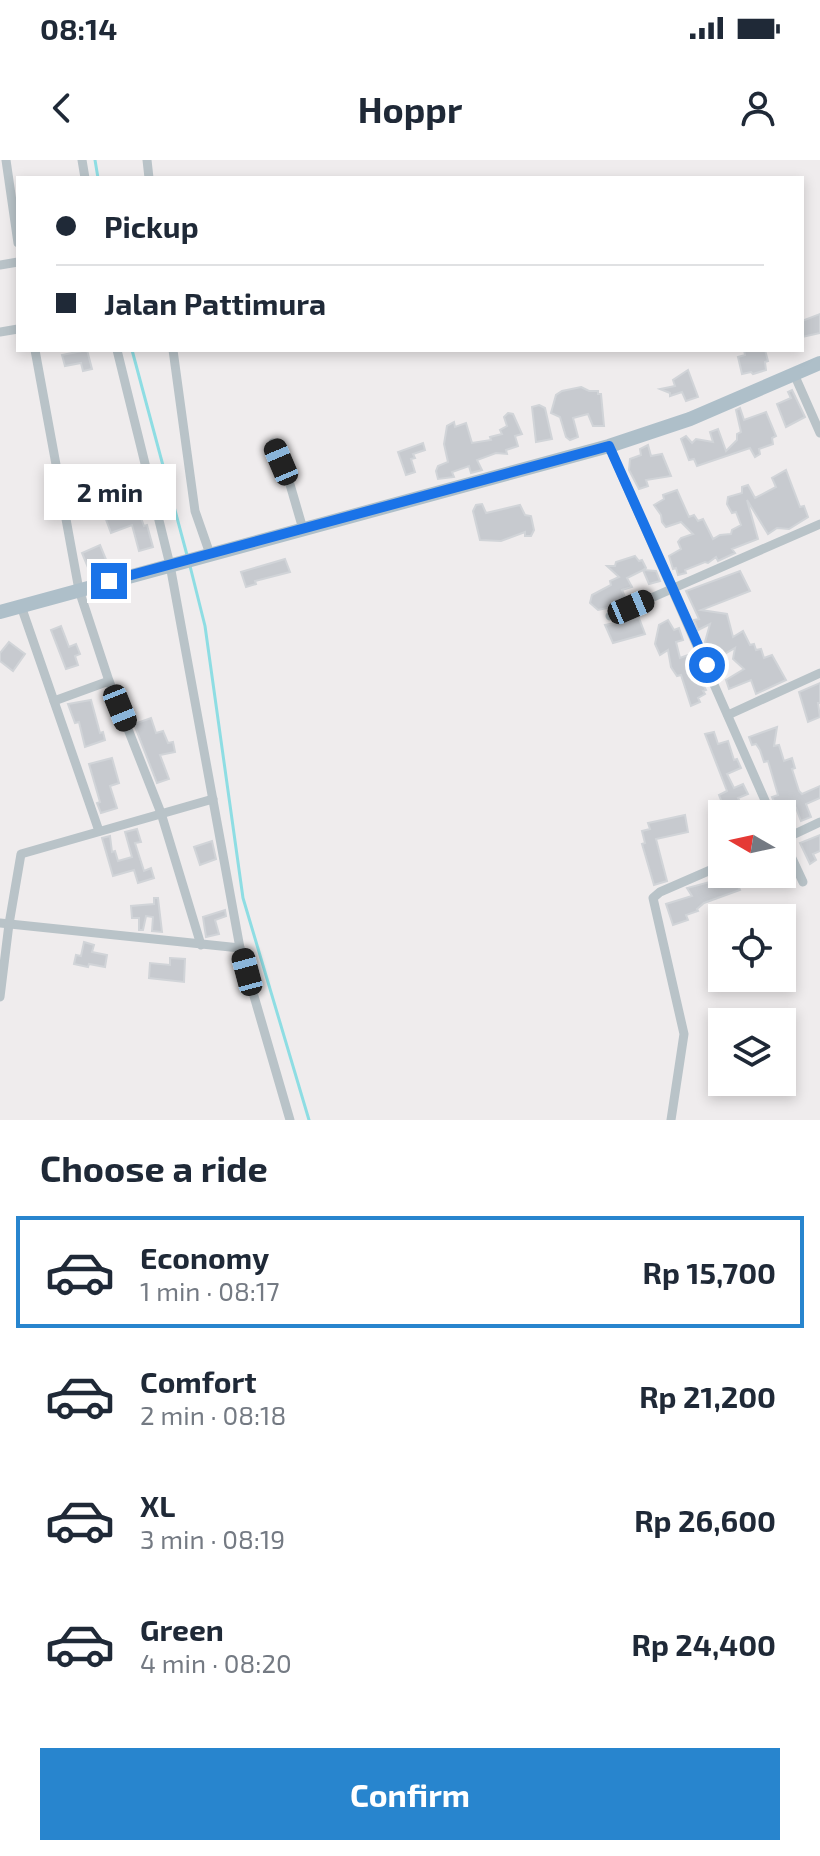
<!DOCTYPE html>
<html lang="en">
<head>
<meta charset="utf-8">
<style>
  body { margin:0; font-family:"Exo 2",sans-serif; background:#f6f6f7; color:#1f2937; height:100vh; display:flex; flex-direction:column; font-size:30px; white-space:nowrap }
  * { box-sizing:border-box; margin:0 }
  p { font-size:26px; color:#747a83 }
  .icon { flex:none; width:44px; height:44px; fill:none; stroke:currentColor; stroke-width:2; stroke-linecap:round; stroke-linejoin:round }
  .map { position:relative; height:960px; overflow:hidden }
  .panel { display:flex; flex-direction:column; background:#fff; flex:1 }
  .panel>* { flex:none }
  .banner { position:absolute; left:16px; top:16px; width:788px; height:176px; border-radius:0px; box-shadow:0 4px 12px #0003; display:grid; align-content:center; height:176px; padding:0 40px; background:#fff }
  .needle { width:52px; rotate:279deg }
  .tools { position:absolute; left:708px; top:640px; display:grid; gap:16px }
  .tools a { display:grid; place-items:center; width:88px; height:88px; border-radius:0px; background:#fff; box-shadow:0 4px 12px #0003; font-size:40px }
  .end { position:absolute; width:36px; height:36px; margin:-18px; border:10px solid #1a73e8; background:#fff; box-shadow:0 0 0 4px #fff }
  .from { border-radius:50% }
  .bubble { position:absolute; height:56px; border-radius:0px; background:#fff; box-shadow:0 4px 12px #0003; font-size:26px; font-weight:700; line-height:56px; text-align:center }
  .car { position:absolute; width:24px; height:48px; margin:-24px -12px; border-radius:10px; box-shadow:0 0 6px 2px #0007; background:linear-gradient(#222 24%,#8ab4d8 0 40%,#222 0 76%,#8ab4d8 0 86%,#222 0) }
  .banner b { display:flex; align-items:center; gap:28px; height:76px; font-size:30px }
  .banner b+b { border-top:2px solid #e0e1e3 }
  .banner i { width:20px; height:20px; background:#1f2937 }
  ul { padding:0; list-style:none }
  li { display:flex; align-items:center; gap:24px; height:112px; margin:0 16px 12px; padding:0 24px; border:4px solid transparent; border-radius:0px }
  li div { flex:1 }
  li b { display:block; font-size:30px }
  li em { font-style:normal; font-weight:700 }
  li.on { border-color:#2885ce }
  li>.icon { width:72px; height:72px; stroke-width:1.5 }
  h2 { padding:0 40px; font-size:36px; line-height:96px }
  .action { display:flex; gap:16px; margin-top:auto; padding:16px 40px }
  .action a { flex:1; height:92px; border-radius:0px; background:#2885ce; color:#fff; font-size:32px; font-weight:700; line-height:92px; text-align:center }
  .status { display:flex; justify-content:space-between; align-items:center; height:56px; padding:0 40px; background:#fff; direction:ltr }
  .status svg { height:22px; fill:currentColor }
  header { display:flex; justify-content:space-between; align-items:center; height:104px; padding:0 40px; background:#fff; font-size:36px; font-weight:700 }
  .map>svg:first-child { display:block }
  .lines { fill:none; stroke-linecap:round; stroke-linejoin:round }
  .stream { stroke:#8edde3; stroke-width:3 }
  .building { fill:#c7cacf; stroke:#d1d4d8; stroke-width:2 }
  .street { stroke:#b9c3c8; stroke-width:9 }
  .primary { stroke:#aebfc9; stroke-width:14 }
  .route { stroke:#1a73e8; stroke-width:10 }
</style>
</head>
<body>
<div class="status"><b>08:14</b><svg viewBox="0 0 49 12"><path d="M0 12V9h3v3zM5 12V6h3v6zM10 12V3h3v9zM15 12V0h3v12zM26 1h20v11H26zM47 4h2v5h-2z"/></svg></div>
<header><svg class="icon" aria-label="back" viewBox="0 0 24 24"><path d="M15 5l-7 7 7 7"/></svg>Hoppr<svg class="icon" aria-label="person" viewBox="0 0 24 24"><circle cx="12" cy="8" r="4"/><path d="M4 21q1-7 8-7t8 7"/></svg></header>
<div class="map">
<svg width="820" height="960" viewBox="0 0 820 960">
  <rect width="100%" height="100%" fill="#efeced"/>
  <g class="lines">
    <!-- stream -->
    <g class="stream">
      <polyline points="95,0 98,18"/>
      <polyline points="132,190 187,395"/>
      <polyline points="190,406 205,466 243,738 309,960"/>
    </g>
  </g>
  <!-- building -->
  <g class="building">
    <polygon points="820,154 820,173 802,177 802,161"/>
    <polygon points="87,190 92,209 83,211 81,203 65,206 62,195"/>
    <polygon points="744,190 765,190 768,201 765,202 766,210 753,214 751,212 742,214 738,197 745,195"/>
    <polygon points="688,210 698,237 686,241 682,232 670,236 670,233 660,229 675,226 673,220"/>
    <polygon points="581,227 589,231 598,231 598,234 601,234 604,266 593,266 588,254 573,258 578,277 570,280 566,277 560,257 551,253 556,235 562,231"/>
    <polygon points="792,230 805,257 786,267 777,244 791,238 788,232"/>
    <polygon points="539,245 545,248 552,279 536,282 532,247"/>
    <polygon points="740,248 744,260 766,252 776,276 772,278 773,284 759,289 760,294 755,297 750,288 697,306 694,299 689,300 681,279 686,276 692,283 696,279 713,282 710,272 718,269 726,291 737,280 737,274 741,272 736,250"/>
    <polygon points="508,253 513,254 522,274 515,276 518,286 506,290 507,294 496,293 477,300 482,310 471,313 469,306 452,312 454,317 438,319 436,311 438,306 448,302 444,284 447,266 454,262 455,267 466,263 472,283 491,280 490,277 502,274 500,270 507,266 504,257"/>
    <polygon points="423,283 425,290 413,294 415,298 411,299 415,312 406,315 398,292"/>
    <polygon points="648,285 651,296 662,294 671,316 646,320 648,326 639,329 629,310 630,299 641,295 640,289"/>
    <polygon points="786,310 800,347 804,346 808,357 789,369 777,368 768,374 747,340 758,379 732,389 735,393 718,401 716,397 708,403 705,402 685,410 686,413 678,415 676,408 673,409 669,396 681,389 678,382 681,378 693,374 681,362 666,367 662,362 661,355 654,345 664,339 663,335 677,330 689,357 694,355 698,361 703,359 713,379 720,375 731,374 732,370 741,365 736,352 732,353 727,344 728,337 742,333 742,327 748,325 755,338 776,327 772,318"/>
    <polygon points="135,342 144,366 147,365 153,387 139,391 132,365 111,373 104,354"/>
    <polygon points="482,344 486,353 520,345 525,355 531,356 534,370 531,376 525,376 525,372 501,381 480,380 473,351 476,345"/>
    <polygon points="100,385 107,402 89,410 82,393"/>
    <polygon points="635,396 639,401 642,400 646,408 643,410 656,411 660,421 649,424 643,410 627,418 632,427 622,430 626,439 612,447 598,450 590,443 592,435 611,425 610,421 619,417 607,406 615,406 616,402"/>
    <polygon points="285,399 290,412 255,421 256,424 246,427 241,412"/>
    <polygon points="740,411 750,431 701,450 727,454 733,477 743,471 750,485 754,484 756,490 761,489 764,498 772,495 786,520 756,534 751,520 729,529 726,520 744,509 733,499 735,488 716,499 710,495 705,482 710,464 698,470 694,460 699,459 686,431"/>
    <polygon points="639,458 645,474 613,483 605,465"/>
    <polygon points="668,460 674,470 679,468 683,480 676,482 680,498 688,495 693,504 690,505 698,524 702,523 706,530 703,531 705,534 698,538 700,542 691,546 681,515 677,516 671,507 668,490 660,495 655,484 659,465"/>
    <polygon points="61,466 69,487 76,484 80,494 75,496 78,505 66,509 51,470"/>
    <polygon points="9,482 25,494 13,511 0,501 0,493"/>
    <polygon points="820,523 820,543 818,543 820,557 808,562 799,532"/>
    <polygon points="91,540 100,573 103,572 105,580 85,587 79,562 75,563 68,544"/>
    <polygon points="151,558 156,573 163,571 168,583 173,582 175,592 160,595 169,619 157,623 134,564"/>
    <polygon points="777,567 774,586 779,585 784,601 792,598 795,608 792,609 799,631 802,634 820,626 820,638 806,644 811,657 801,661 796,648 783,651 782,647 777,649 772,637 778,635 768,601 764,602 760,590 756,584 752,585 749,577"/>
    <polygon points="714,572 718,584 728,581 734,600 737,599 741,608 727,614 734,628 743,624 748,634 738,638 740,642 725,650 719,635 727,631 705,574"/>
    <polygon points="112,598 119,623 110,626 117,648 101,653 97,643 100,642 89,604"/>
    <polygon points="685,655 688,672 656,679 667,721 654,725 642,684 645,683 642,671 650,669 648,663"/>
    <polygon points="137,669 141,682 135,683 144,711 151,708 154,718 138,723 134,710 113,716 102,678 110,676 112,692 115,691 118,701 132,697 125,672"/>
    <polygon points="820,675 820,691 813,694 816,700 810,704 800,683"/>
    <polygon points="212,681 216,699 200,705 194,687"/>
    <polygon points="724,714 733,714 740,730 704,743 697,749 698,751 686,755 688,760 673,765 666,744 692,736 687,728 725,718"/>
    <polygon points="154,738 158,738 162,772 152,771 153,757 146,756 143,770 139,770 139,758 132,758 131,746 154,744"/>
    <polygon points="225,750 226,756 215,760 219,774 206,777 203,757"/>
    <polygon points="84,782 94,785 92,792 107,795 105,807 89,804 88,807 74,804 76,795 81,796"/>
    <polygon points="170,798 185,799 184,822 149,818 150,803 170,805"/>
  </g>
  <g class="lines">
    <!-- street -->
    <g class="street">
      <polyline points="6,0 18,83"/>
      <polyline points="82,0 85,18"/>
      <polyline points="147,0 149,18"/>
      <polyline points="0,105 18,102"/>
      <polyline points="0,172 18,169"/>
      <polyline points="35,190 79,430 109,521 161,653 201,785"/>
      <polyline points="117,190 170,405 240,788 290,960"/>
      <polyline points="173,190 195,351 210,394"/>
      <polyline points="794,214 820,273"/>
      <polyline points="273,283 289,321 303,369"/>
      <polyline points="609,286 771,654"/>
      <polyline points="21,446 99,671"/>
      <polyline points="610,456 820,364"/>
      <polyline points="54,541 109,521"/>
      <polyline points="728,555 820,513"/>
      <polyline points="782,677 803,722"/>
      <polyline points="782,680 820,662"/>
      <polyline points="0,763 240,788"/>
      <polyline points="0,837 9,764 21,694 213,639"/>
      <polyline points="671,960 684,874 653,738 660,732 722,705"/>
    </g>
    <!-- primary -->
    <polyline class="primary" points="0,452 609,286 690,259 820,203"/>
  </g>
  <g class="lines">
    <!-- route -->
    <polyline class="route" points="109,421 609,286 707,505"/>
  </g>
</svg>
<div class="tools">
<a><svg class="needle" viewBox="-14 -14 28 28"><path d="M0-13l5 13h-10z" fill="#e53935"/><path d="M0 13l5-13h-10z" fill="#747a83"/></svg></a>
<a><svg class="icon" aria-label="locate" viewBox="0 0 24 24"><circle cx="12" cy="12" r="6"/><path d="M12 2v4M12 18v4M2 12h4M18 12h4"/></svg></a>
<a><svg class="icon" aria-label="layers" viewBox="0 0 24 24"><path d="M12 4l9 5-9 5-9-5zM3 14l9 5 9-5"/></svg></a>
</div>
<i class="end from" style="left:707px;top:505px"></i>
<i class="end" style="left:109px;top:421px"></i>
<div class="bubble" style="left:44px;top:304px;width:132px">2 min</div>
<i class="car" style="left:281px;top:302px;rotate:337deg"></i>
<i class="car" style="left:631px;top:447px;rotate:67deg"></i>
<i class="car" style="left:120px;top:548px;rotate:158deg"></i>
<i class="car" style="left:247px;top:812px;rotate:345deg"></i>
<div class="banner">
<b><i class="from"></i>Pickup</b>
<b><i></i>Jalan Pattimura</b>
</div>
</div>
<section class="panel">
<h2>Choose a ride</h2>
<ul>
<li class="on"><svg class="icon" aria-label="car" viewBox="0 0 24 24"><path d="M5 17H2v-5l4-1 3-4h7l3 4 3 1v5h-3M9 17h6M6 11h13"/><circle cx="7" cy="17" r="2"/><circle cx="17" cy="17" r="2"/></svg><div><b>Economy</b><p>1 min · 08:17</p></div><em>Rp 15,700</em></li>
<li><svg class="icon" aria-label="car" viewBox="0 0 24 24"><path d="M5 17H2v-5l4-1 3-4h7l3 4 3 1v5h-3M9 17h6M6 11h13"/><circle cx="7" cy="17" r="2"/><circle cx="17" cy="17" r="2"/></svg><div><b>Comfort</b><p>2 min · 08:18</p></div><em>Rp 21,200</em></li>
<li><svg class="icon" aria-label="car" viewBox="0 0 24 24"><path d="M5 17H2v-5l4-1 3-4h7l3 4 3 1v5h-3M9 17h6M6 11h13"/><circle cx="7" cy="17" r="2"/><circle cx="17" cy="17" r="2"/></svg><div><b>XL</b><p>3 min · 08:19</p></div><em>Rp 26,600</em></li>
<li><svg class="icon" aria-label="car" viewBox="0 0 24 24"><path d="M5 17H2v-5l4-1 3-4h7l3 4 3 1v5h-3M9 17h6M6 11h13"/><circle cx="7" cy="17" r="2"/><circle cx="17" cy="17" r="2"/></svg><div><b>Green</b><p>4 min · 08:20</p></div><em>Rp 24,400</em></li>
</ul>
<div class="action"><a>Confirm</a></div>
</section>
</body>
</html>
